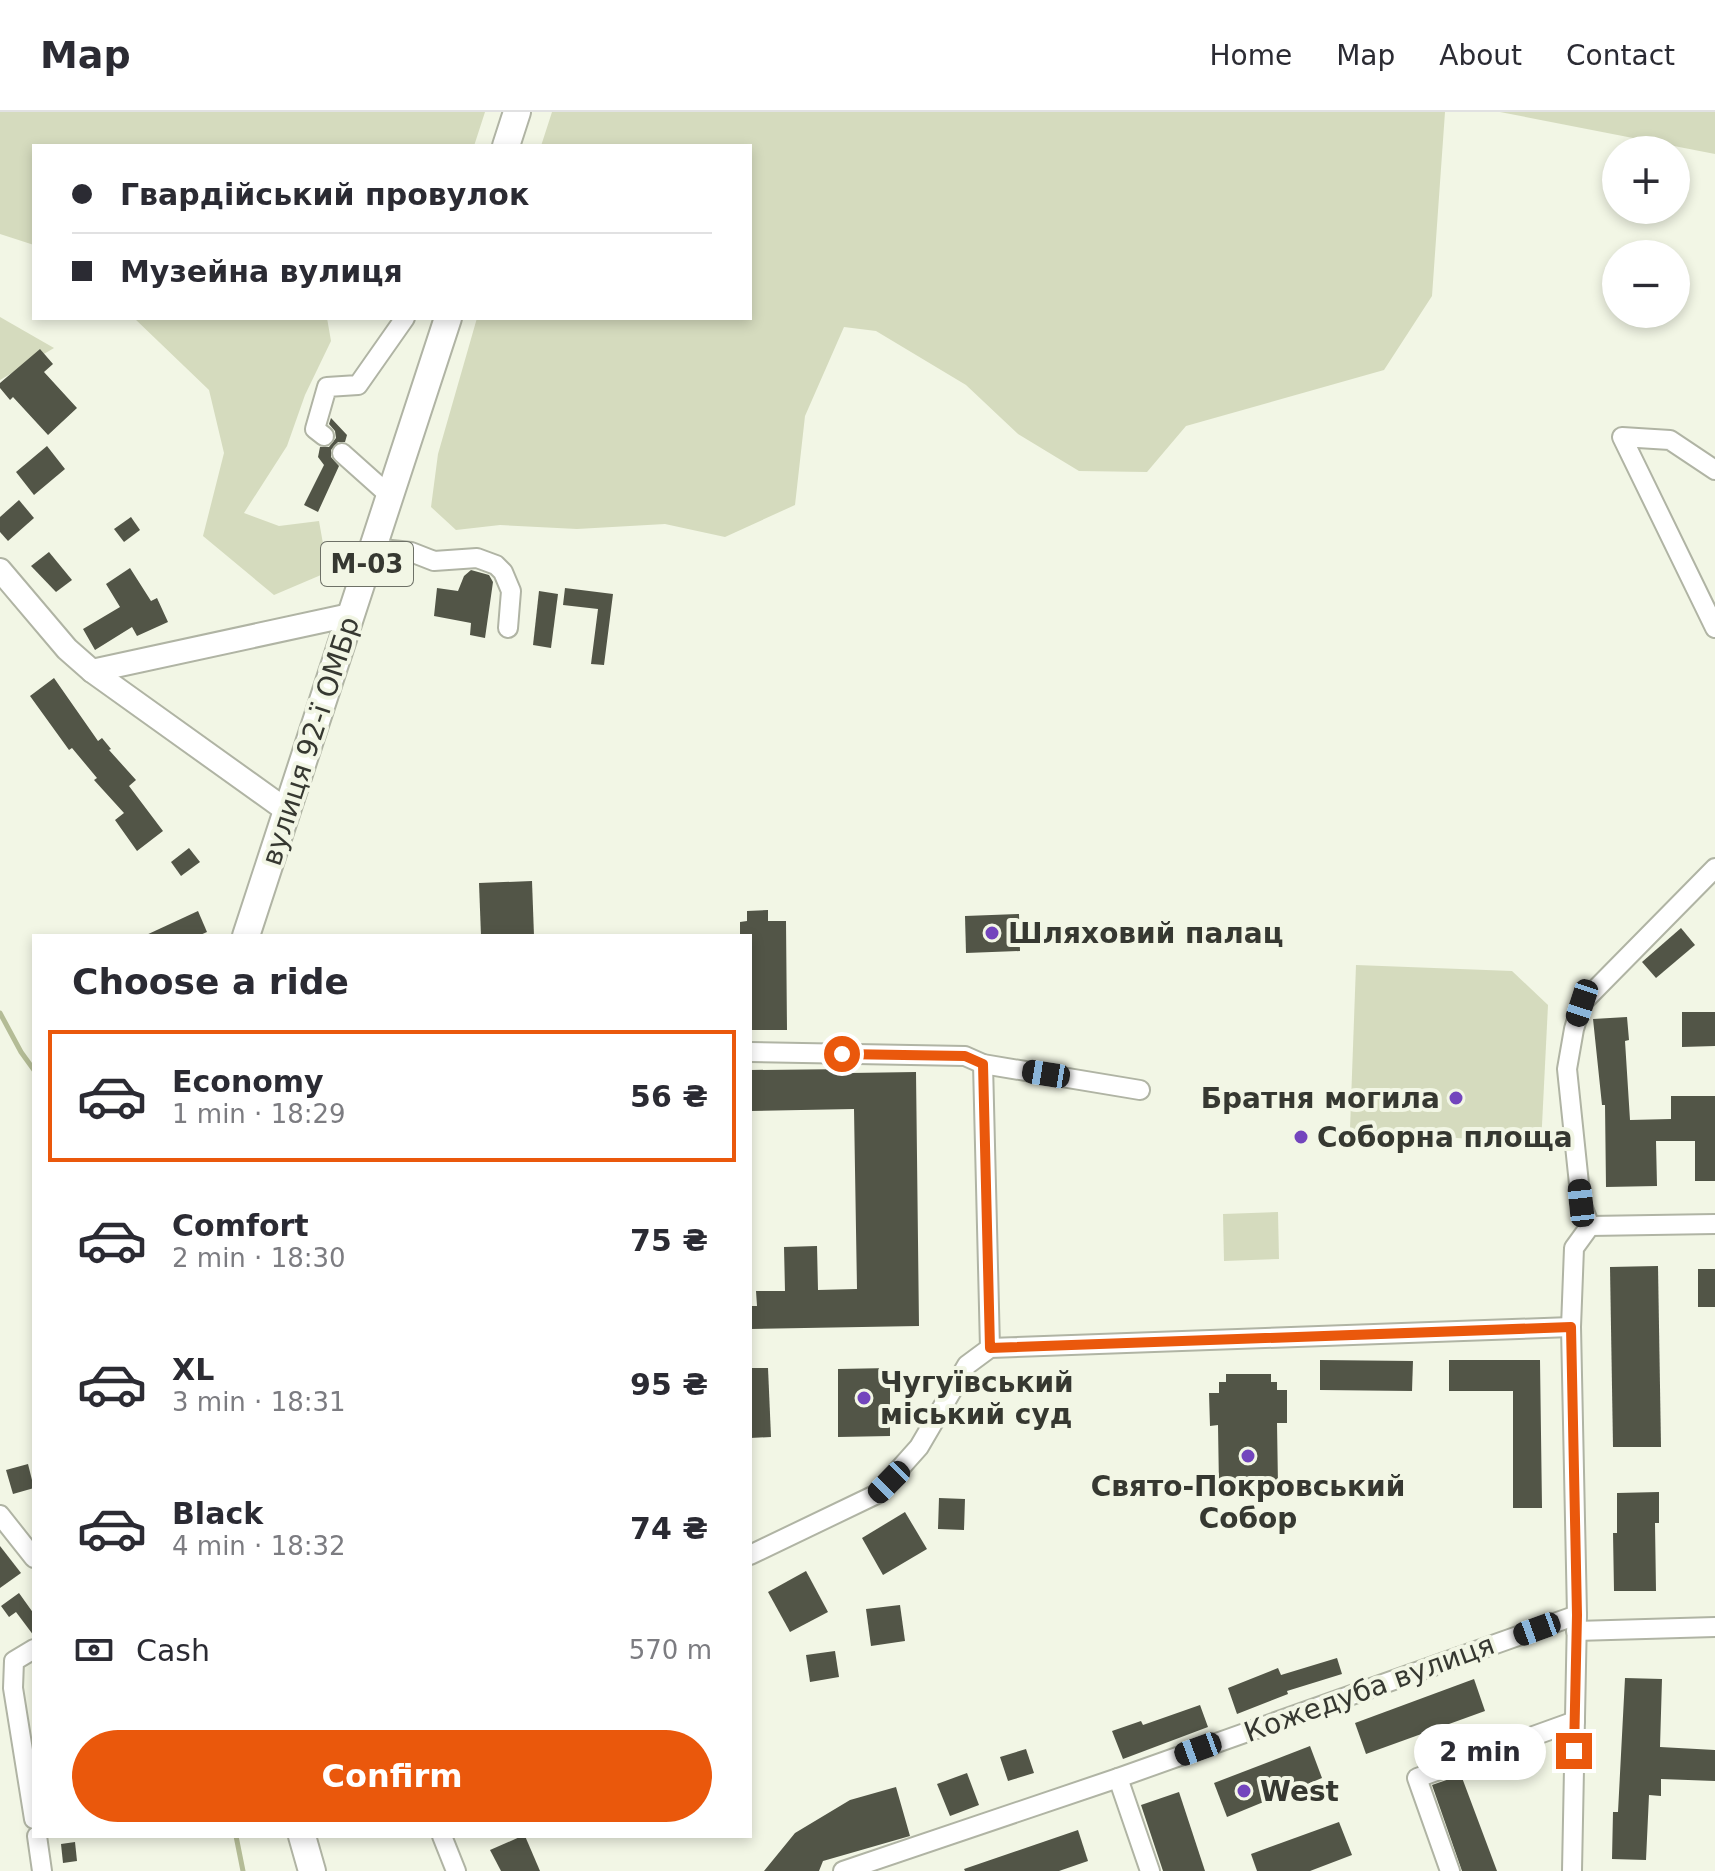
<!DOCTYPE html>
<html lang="en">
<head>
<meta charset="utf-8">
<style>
  body { margin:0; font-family:"DejaVu Sans",sans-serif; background:#f2f2f3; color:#2b2b33; height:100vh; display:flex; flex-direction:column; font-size:30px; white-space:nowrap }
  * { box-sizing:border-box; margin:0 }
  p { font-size:26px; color:#7c7c81 }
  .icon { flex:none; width:44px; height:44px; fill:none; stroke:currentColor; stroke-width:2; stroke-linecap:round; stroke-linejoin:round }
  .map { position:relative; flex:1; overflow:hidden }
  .sheet { position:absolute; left:32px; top:822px; width:720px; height:904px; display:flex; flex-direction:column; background:#fff; border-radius:0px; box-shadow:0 4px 12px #0003 }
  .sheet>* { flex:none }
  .hud { position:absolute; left:32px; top:32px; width:720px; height:176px; border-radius:0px; box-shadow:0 4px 12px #0003; display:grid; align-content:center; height:176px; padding:0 40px; background:#fff }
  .tools { position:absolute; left:1602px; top:24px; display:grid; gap:16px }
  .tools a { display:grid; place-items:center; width:88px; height:88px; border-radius:50%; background:#fff; box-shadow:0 4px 12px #0003; font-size:40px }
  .end { position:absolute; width:36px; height:36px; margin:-18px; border:10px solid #ea580c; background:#fff; box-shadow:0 0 0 4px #fff }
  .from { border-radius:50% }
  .bubble { position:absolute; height:56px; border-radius:28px; background:#fff; box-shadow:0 4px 12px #0003; font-size:26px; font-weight:800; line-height:56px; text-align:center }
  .car { position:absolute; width:24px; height:48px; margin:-24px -12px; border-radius:10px; box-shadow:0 0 6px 2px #0007; background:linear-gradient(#222 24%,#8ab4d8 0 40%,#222 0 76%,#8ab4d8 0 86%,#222 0) }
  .hud b { display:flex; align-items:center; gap:28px; height:76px; font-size:30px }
  .hud b+b { border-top:2px solid #e1e1e2 }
  .hud i { width:20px; height:20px; background:#2b2b33 }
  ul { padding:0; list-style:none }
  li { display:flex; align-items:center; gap:24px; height:132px; margin:0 16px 12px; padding:0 24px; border:4px solid transparent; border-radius:0px }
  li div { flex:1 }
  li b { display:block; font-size:30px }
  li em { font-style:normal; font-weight:800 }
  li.on { border-color:#ea580c }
  li>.icon { width:72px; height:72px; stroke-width:1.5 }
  h2 { padding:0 40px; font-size:36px; line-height:96px }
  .pay { display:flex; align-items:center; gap:20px; height:88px; padding:0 40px; font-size:30px }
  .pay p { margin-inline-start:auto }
  .cta { display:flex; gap:16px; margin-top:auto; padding:16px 40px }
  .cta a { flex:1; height:92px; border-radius:48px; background:#ea580c; color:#fff; font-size:32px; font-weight:800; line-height:92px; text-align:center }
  header { display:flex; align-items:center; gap:48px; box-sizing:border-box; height:112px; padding:0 40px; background:#fff; border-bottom:2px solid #e1e1e2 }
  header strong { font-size:38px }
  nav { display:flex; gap:44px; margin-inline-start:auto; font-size:28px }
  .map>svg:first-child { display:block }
  .green { fill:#d5dbbe }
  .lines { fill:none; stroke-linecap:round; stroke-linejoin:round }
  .stream { stroke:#b4bc96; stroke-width:5 }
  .building { fill:#525547 }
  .minor-casing { stroke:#b0b4a4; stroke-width:22 }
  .major-casing { stroke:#b0b4a4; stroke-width:26 }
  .highway-casing { stroke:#b0b4a4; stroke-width:30 }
  .minor { stroke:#fff; stroke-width:18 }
  .major { stroke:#fff; stroke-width:22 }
  .highway { stroke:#fff; stroke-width:26 }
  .route { stroke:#ea580c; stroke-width:10 }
  .poi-dot { fill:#7345bd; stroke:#f2f6e5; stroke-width:3 }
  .labels { text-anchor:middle; stroke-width:8; stroke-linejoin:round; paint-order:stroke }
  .shield { fill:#f2f6e5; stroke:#6e7167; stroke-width:2 }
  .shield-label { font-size:26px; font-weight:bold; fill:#363831 }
  .street-label { font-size:28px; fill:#363831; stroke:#f2f6e5 }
  .poi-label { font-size:28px; font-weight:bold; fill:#363831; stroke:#f2f6e5; text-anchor:start }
</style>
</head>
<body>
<header>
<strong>Map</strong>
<nav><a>Home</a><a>Map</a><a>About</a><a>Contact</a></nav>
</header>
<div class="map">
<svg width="1715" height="1759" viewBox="0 0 1715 1759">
  <rect width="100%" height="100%" fill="#f2f6e5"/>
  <!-- green -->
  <g class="green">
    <polygon points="0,0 485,0 474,34 34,34 34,133 0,122"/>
    <polygon points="552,0 1445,0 1432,184 1384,258 1186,314 1147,360 1079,359 1018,322 966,273 876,219 844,215 805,304 795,393 725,425 665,412 577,417 500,413 456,418 431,395 438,342 477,206 750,206 750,34 541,34"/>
    <polygon points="1500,0 1715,0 1715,42"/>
    <polygon points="0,205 54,236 0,268"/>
    <polygon points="134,206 327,206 331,229 305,283 287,334 244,401 279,414 319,409 328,460 274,483 203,424 224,341 209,278"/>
    <polygon points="1356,853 1512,859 1548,893 1541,1033 1350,1017"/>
    <polygon points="1278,1100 1279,1147 1224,1149 1223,1102"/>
  </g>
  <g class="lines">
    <!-- stream -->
    <g class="stream">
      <polyline points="0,901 21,940 34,958"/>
      <polyline points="236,1724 243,1759"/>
    </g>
  </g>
  <!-- building -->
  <g class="building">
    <polygon points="40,237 53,252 44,260 77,296 48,323 13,285 10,288 0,276 0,271"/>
    <polygon points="331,306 347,323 345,330 338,330 331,338 331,345 339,354 318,400 304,393 324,353 318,345 320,335 329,335 336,326 335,319 329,312"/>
    <polygon points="47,334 65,357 34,383 16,360"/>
    <polygon points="19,388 34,406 8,429 0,420 0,405"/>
    <polygon points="131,405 140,418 124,430 114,417"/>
    <polygon points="49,440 72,468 56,480 31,454"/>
    <polygon points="130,456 151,489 157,486 168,510 137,524 132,515 95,538 83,517 120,495 106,472"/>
    <polygon points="471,458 489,463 493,470 485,526 470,523 471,511 434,504 437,476 458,479 464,464"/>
    <polygon points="565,476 613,482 604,553 591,552 598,497 563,493"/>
    <polygon points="539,479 558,482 551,536 533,533"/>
    <polygon points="54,566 98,629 102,626 111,637 109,638 136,668 129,674 163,719 137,739 115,708 124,701 94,668 97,666 72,636 69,638 30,584"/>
    <polygon points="189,736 200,750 181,764 171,750"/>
    <polygon points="532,769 534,824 481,824 479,771"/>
    <polygon points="768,798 768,809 786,809 787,918 750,918 750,824 740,824 740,810 747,809 747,799"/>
    <polygon points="198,799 207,820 198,824 144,824"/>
    <polygon points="1019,802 1020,839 966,841 965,804"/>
    <polygon points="1681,816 1695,833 1656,866 1642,850"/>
    <polygon points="1682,900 1715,900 1715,934 1682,935"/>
    <polygon points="1627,905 1629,928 1625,929 1630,1008 1671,1007 1671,984 1715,984 1715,1069 1695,1069 1695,1029 1656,1029 1657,1074 1606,1075 1605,993 1602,993 1593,907"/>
    <polygon points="850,957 850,961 916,960 919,1214 750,1217 750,1194 757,1194 756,1179 785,1179 784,1135 817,1134 818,1178 857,1177 854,997 750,999 750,958"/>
    <polygon points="1658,1154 1661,1335 1613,1335 1610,1155"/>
    <rect x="1698" y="1157" width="17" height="38"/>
    <polygon points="1320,1248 1413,1249 1412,1279 1320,1278"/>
    <polygon points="1449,1248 1540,1248 1542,1396 1513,1396 1513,1279 1449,1279"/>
    <polygon points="750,1256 768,1256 771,1325 750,1326"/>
    <polygon points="890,1256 890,1324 838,1325 838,1257"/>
    <polygon points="1226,1262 1271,1262 1271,1270 1277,1270 1277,1278 1287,1278 1287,1311 1277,1311 1278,1374 1219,1375 1218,1313 1210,1314 1209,1281 1219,1281 1219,1270 1226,1270"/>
    <polygon points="28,1352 34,1376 13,1382 6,1358"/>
    <polygon points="1659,1380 1659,1411 1655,1411 1656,1479 1614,1479 1613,1421 1617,1421 1617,1381"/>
    <polygon points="939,1386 965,1387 964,1418 938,1417"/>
    <polygon points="905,1400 927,1437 883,1463 862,1426"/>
    <polygon points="0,1434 21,1461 0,1476"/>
    <polygon points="806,1459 828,1500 790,1520 768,1480"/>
    <polygon points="19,1481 34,1502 34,1524 16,1500 9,1505 1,1494"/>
    <polygon points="900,1493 905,1529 871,1534 866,1497"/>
    <polygon points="835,1539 839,1565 810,1570 806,1543"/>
    <polygon points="1337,1546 1342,1562 1287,1579 1288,1582 1237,1602 1228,1576 1278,1556 1281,1563"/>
    <polygon points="1625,1566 1662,1567 1660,1635 1715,1638 1715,1669 1661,1667 1661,1684 1649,1683 1646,1748 1612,1747 1613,1700 1618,1700"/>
    <polygon points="1474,1567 1485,1599 1366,1642 1355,1611"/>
    <polygon points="1200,1593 1208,1615 1123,1647 1112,1619 1141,1609 1143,1613"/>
    <polygon points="1310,1634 1322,1666 1227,1705 1214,1671"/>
    <polygon points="1026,1637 1034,1661 1008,1669 1000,1645"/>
    <polygon points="967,1661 979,1693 950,1704 937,1672"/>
    <polygon points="1461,1663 1497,1759 1462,1759 1432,1673"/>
    <polygon points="896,1675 910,1724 823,1749 819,1759 764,1759 795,1721 850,1688"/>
    <polygon points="1179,1680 1205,1759 1163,1759 1141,1693"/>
    <polygon points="1339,1710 1352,1743 1310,1759 1257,1759 1251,1742"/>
    <polygon points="1078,1718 1088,1749 1059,1759 965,1759 964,1757"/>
    <polygon points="522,1724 525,1724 540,1759 501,1759 490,1738"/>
    <polygon points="75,1730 77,1749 63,1751 61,1732"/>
  </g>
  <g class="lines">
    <!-- minor casing -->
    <g class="minor-casing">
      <g id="minor">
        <polyline points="324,324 315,317 327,275 358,273 405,206"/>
        <polyline points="342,341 389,383"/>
        <polyline points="1715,358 1670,328 1622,325 1715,516"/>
        <polyline points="372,436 411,440 434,449 477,446 496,453 503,460 511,479 508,516"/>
        <polyline points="750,940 965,944 983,952 1140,978"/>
        <polyline points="983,952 990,1236"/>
        <polyline points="1590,1114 1581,1091 1567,957 1574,917 1582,891 1715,756"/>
        <polyline points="1590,1114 1715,1112"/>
        <polyline points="0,1403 34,1446"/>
        <polyline points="750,1443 877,1382 919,1335 967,1253 990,1236 1571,1215"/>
        <polyline points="1576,1519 1715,1515"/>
        <polyline points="34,1537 14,1549 13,1576 34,1707"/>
        <polyline points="1118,1666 1150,1759"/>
        <polyline points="37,1724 42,1759"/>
        <polyline points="442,1724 456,1759"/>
        <polyline points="843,1759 1118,1666 1577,1503"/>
        <polyline points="1450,1759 1417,1666 1575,1609"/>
        <polyline points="1572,1759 1577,1503 1571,1215 1574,1136 1590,1114"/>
      </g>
    </g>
    <!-- major casing -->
    <g class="major-casing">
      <g id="major">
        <polyline points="0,458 67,537 92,559 286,698"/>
        <polyline points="92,559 350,503"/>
      </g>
    </g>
    <!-- highway casing -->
    <g class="highway-casing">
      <g id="highway">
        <polyline points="506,34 517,0"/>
        <polyline points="246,824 448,206"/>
        <polyline points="302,1724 312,1759"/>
      </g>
    </g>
    <!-- minor -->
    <use href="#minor" class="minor"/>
    <!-- major -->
    <use href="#major" class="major"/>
    <!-- highway -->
    <use href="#highway" class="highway"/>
  </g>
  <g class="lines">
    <!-- route -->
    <polyline class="route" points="842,942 965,944 983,952 990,1236 1571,1215 1577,1503 1574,1639"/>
  </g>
  <!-- markers -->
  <g class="poi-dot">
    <circle cx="992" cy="821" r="8"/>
    <circle cx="1456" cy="986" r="8"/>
    <circle cx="1301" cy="1025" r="8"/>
    <circle cx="864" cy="1286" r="8"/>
    <circle cx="1248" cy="1344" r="8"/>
    <circle cx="1244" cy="1679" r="8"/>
  </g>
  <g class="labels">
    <!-- shield labels -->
    <rect class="shield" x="321" y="430" width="92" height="44" rx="6"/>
    <g class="shield-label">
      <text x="367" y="461">М-03</text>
    </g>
    <!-- street labels -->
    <g class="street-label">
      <text transform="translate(310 629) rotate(-72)" y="10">вулиця 92-ї ОМБр</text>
      <text transform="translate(1369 1576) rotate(-20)" y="10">Кожедуба вулиця</text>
    </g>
    <!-- poi labels -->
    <g class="poi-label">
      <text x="1008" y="831">Шляховий палац</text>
      <text x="1440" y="996" text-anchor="end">Братня могила</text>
      <text x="1317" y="1035">Соборна площа</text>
      <text x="880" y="1280">Чугуївський<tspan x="880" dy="32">міський суд</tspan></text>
      <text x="1248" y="1384" text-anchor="middle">Свято-Покровський<tspan x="1248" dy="32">Собор</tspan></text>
      <text x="1260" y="1689">West</text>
    </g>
  </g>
</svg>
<div class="tools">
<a>+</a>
<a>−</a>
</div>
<i class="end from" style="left:842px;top:942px"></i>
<i class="end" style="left:1574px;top:1639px"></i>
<div class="bubble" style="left:1414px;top:1612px;width:132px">2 min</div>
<i class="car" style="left:1582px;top:891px;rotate:198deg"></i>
<i class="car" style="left:1046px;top:962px;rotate:279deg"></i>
<i class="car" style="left:1581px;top:1091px;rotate:354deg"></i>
<i class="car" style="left:889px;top:1370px;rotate:225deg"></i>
<i class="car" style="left:1537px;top:1517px;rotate:250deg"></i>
<i class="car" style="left:1198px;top:1637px;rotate:250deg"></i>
<div class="hud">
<b><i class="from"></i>Гвардійський провулок</b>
<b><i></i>Музейна вулиця</b>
</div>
<section class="sheet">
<h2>Choose a ride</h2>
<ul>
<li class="on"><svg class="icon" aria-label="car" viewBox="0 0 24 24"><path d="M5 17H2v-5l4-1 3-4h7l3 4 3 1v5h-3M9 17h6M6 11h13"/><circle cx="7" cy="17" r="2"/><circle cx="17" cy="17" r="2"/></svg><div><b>Economy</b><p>1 min · 18:29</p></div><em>56 ₴</em></li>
<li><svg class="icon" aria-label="car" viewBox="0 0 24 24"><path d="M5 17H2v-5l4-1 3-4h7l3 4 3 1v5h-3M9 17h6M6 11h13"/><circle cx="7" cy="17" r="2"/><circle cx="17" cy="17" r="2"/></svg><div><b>Comfort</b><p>2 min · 18:30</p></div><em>75 ₴</em></li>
<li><svg class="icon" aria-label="car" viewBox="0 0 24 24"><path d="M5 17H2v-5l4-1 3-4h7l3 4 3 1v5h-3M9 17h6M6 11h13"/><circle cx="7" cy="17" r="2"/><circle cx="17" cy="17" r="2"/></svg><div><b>XL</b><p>3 min · 18:31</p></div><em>95 ₴</em></li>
<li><svg class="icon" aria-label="car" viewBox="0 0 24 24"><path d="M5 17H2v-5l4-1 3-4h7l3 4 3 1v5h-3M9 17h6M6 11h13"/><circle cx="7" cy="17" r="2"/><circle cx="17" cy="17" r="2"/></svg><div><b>Black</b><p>4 min · 18:32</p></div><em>74 ₴</em></li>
</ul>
<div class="pay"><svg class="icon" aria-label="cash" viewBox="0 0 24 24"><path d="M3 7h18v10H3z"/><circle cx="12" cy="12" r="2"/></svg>Cash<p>570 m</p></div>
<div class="cta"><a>Confirm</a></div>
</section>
</div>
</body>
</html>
